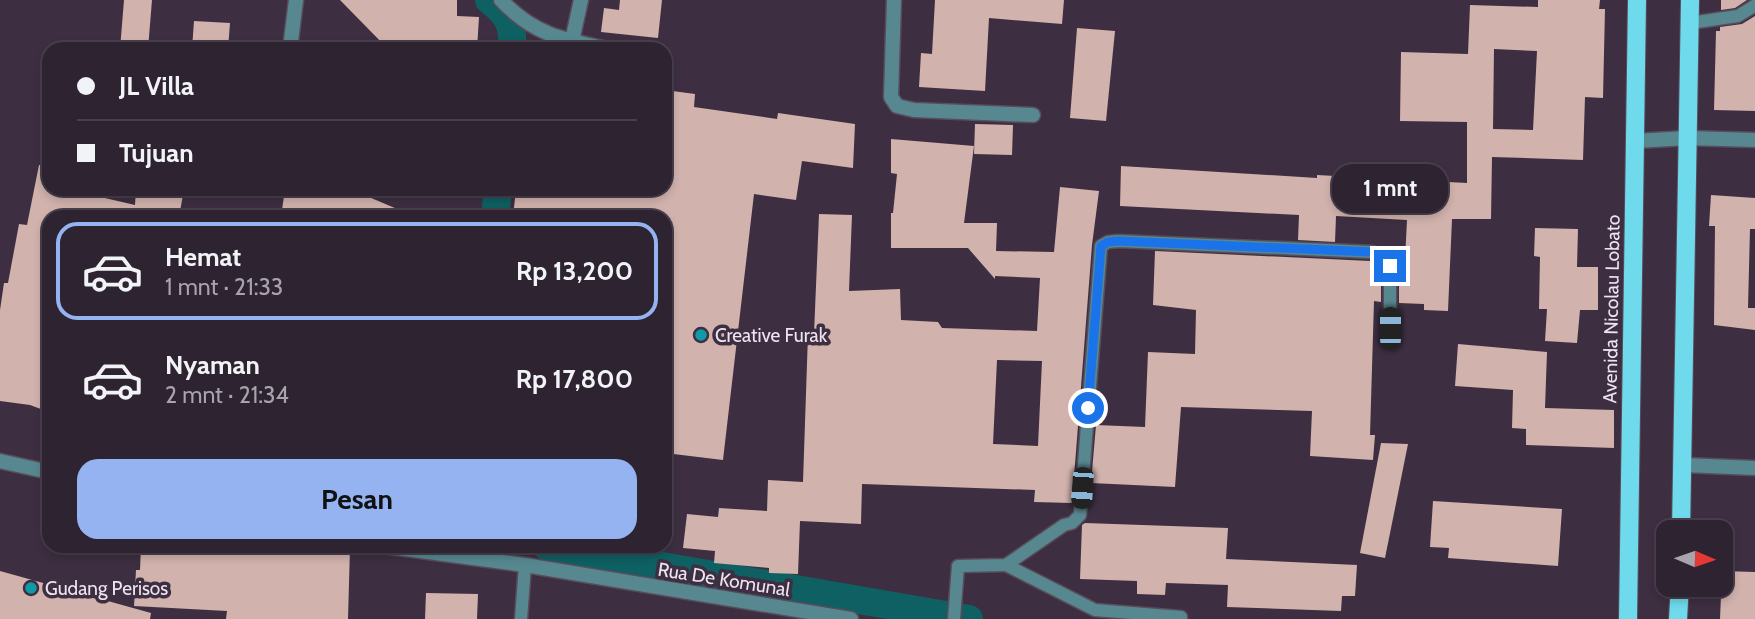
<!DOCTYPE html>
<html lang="id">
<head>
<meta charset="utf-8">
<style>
  body { margin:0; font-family:Cabin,sans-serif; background:#3a2f3d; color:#f1f3f6; height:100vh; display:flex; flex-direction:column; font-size:26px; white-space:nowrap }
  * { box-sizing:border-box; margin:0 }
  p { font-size:23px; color:#a7a4ab }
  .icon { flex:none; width:38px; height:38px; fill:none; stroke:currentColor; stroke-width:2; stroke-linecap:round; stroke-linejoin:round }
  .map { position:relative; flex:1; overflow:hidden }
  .drawer { position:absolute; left:42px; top:210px; width:630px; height:343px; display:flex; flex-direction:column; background:#2e2331; border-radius:21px; box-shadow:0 4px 10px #0003,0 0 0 2px #49404d }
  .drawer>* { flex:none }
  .top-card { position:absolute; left:42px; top:42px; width:630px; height:154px; border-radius:21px; box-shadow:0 4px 10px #0003,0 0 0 2px #49404d; display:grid; align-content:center; height:154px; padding:0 35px; background:#2e2331 }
  .needle { width:46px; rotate:92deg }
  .controls { position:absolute; left:1656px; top:520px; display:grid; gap:14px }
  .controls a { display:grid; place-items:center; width:77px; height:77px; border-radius:14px; background:#2e2331; box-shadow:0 4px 10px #0003,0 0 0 2px #49404d; font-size:35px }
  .end { position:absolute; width:32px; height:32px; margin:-16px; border:9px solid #1a73e8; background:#fff; box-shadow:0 0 0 4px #fff }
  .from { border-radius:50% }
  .bubble { position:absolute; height:49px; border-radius:21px; background:#2e2331; box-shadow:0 4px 10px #0003,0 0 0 2px #49404d; font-size:23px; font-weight:700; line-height:49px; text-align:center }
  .car { position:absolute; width:21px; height:42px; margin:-21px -10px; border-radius:9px; box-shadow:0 0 5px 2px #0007; background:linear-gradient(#222 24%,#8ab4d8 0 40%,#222 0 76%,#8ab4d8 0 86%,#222 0) }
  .top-card b { display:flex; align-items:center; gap:24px; height:66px; font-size:26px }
  .top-card b+b { border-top:2px solid #49404d }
  .top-card i { width:18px; height:18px; background:#f1f3f6 }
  ul { padding:12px 0 0; list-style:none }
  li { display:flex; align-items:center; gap:21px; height:98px; margin:0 14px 10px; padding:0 21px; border:4px solid transparent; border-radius:21px }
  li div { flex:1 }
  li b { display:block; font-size:26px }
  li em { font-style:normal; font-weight:700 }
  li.current { border-color:#95b2f1 }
  li>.icon { width:63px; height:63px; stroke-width:1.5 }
  .primary-button { display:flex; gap:14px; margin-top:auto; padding:14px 35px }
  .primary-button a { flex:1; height:80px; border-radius:21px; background:#95b2f1; color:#111; font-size:28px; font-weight:700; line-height:80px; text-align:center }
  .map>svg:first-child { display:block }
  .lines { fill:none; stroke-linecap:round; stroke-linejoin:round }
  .canal { stroke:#0f6062; stroke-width:28 }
  .building { fill:#d1b2ad; fill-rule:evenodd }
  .lane-casing { stroke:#594c5d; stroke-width:15 }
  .street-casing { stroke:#594c5d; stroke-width:17 }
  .primary-casing { stroke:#594c5d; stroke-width:20 }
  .lane { stroke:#578890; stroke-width:12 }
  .street { stroke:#578890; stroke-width:14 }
  .primary { stroke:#6fdaec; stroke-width:18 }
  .route { stroke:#1a73e8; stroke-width:9 }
  .culture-dot { fill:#0f9aa8; stroke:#3d2f41; stroke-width:2.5 }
  .labels { text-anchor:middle; stroke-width:7; stroke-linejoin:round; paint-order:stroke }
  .street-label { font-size:19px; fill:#ede4f0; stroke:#3d2f41 }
  .poi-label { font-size:19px; fill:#ede4f0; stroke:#3d2f41; text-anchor:start }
</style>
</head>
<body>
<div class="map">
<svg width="1755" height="619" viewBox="0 0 1755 619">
  <rect width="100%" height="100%" fill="#3d2f41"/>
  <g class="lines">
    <!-- canal -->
    <g class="canal">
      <path d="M489,0c18,14 25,24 23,49"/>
      <polyline points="495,217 498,189"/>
      <polyline points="546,546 969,619"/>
    </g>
  </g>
  <!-- building -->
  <g class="building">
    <polygon points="124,0 152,0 148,49 120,49"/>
    <polygon points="340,0 457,0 457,16 479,17 477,49 388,49"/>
    <polygon points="620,0 662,0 658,38 601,32 604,8 619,10"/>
    <polygon points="935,0 1064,0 1062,24 989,18 985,91 919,87 921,53 932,54"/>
    <path d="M1538,0h62l-1,9h6l-2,89 -18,-1 -2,63 -91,-3 -1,62h-39l-4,92 -24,-1v-6l-25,-1v-37l-3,-7 9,1 2,-40 -71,-4 -1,26 -37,-2 1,-25 -179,-9 1,-40 196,12v-3l150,8v-61l-67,-1 1,-69 67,2 2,-49 68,2zM1494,49l43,2 -4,79 -40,-1z"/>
    <polygon points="1721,0 1747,0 1735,8 1721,10"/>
    <polygon points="1755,16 1755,111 1714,110 1716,31 1720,31 1720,27 1742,24"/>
    <polygon points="194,21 230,23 228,49 192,49"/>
    <polygon points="1077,28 1115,31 1106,121 1070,118"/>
    <polygon points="665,90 695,94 694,107 777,119 778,113 855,124 853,168 802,161 796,200 754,194 723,460 665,453 665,217 513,217 516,189 665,189"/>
    <polygon points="975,124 1013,125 1012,155 974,154"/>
    <path d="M891,139l83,7 -10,77h33l-1,28 58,1 6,-65 39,4 -7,54 -20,258 -38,-1 1,-12 -173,-6 -1,40 -61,-3 -2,53 -29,-1v-5l-55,-5 1,-12 -32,-3 4,-34 31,3 1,-9 48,3 1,-31 35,2 5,-148h6l5,-120 33,1 -3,76 51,-2 1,31 37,2 4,6 95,3 3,-53 -45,-2v3l-27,-31h-77v-35h2l4,-39 -6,-1zM997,360l45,1 -4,85 -45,-2z"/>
    <polygon points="39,165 49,166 49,189 66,189 135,205 136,189 184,189 179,217 49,217 49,412 30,405 0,401 0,310 4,283 8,283 19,224 27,225"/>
    <polygon points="285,189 350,189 416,217 331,217 282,210"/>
    <polygon points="1711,195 1755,198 1755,229 1750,229 1748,308 1755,308 1755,330 1714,325 1715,226 1709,226"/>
    <polygon points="1535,228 1578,229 1577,267 1598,267 1598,310 1580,310 1577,343 1545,341 1547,309 1539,309 1540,257 1534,256"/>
    <polygon points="1155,251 1370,261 1377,263 1381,269 1381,302 1374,301 1370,435 1375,435 1373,460 1310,456 1312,411 1181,407 1175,487 1091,483 1096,425 1145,427 1148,352 1195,354 1196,310 1153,305"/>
    <polygon points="1458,344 1547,352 1545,408 1614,410 1614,448 1526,445 1526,429 1512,428 1513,390 1455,386"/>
    <polygon points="1381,443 1408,444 1385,558 1360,553"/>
    <polygon points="1433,501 1562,509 1558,566 1448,558 1449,548 1430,547"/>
    <polygon points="1085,523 1228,528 1226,559 1357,565 1355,596 1342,596 1341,611 1227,607 1228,585 1166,583 1165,595 1137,594 1137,581 1080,579 1082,525"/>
    <polygon points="141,546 350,548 348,619 226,619 227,611 134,606 136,570 140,570"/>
    <polygon points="0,571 151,613 150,619 0,619"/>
    <polygon points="1722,571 1755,572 1755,619 1720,619"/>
    <polygon points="426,593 478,594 477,619 425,619"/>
  </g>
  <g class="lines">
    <!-- lane casing -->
    <g class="lane-casing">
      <g id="lane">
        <polyline points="1690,23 1738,16 1754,6"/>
        <polyline points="1006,565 1095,610 1181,617"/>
        <polyline points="521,619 525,565"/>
        <polyline points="954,619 958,566 1006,565 1064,525 1072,523 1080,515 1101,246 1108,242 1118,241 1372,252 1383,256 1390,266 1390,328"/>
      </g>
    </g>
    <!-- street casing -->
    <g class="street-casing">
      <g id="street">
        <path d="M501,0c33,35 63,40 107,49"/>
        <polyline points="894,0 891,97 897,106 914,110 1033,115"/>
        <polyline points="572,41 581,0"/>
        <polyline points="290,49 296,0"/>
        <polyline points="1635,141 1688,138 1755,140"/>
        <polyline points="0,461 49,472"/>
        <polyline points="1684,465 1755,468"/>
        <polyline points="383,546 525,565 851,619"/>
      </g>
    </g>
    <!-- primary casing -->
    <g class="primary-casing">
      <g id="primary">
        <polyline points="1681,532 1690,0"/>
        <polyline points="1628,619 1637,0"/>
        <polyline points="1678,619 1680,584"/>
      </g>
    </g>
    <!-- lane -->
    <use href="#lane" class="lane"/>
    <!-- street -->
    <use href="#street" class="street"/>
    <!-- primary -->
    <use href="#primary" class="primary"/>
  </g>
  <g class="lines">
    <!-- route -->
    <polyline class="route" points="1088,408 1101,246 1108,242 1118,241 1372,252 1383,256 1390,266"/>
  </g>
  <!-- markers -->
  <g class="culture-dot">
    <circle cx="701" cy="335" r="7"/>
    <circle cx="31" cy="588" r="7"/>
  </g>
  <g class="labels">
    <!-- street labels -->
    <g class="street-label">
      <text transform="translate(1611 309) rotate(-89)" y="7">Avenida Nicolau Lobato</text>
      <text transform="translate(724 579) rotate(9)" y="7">Rua De Komunal</text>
    </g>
    <!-- poi labels -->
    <g class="poi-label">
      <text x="715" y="342">Creative Furak</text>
      <text x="45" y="595">Gudang Perisos</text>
    </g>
  </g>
</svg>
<div class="controls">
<a><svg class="needle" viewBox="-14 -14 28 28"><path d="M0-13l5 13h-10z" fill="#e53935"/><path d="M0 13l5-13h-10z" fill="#a7a4ab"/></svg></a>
</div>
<i class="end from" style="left:1088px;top:408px"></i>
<i class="end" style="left:1390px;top:266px"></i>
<div class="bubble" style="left:1332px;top:164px;width:116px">1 mnt</div>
<i class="car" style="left:1390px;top:328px;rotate:0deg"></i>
<i class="car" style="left:1082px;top:488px;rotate:184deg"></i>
<div class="top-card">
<b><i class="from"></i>JL Villa</b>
<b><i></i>Tujuan</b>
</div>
<section class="drawer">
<ul>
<li class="current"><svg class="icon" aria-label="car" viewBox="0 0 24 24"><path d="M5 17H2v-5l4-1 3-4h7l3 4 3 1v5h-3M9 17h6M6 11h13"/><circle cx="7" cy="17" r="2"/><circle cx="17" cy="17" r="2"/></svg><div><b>Hemat</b><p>1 mnt · 21:33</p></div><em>Rp 13,200</em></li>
<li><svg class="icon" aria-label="car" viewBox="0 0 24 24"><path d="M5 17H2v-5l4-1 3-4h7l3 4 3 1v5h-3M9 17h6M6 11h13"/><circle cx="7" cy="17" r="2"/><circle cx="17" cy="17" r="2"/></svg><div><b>Nyaman</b><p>2 mnt · 21:34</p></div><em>Rp 17,800</em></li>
</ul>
<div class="primary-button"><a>Pesan</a></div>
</section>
</div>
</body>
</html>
